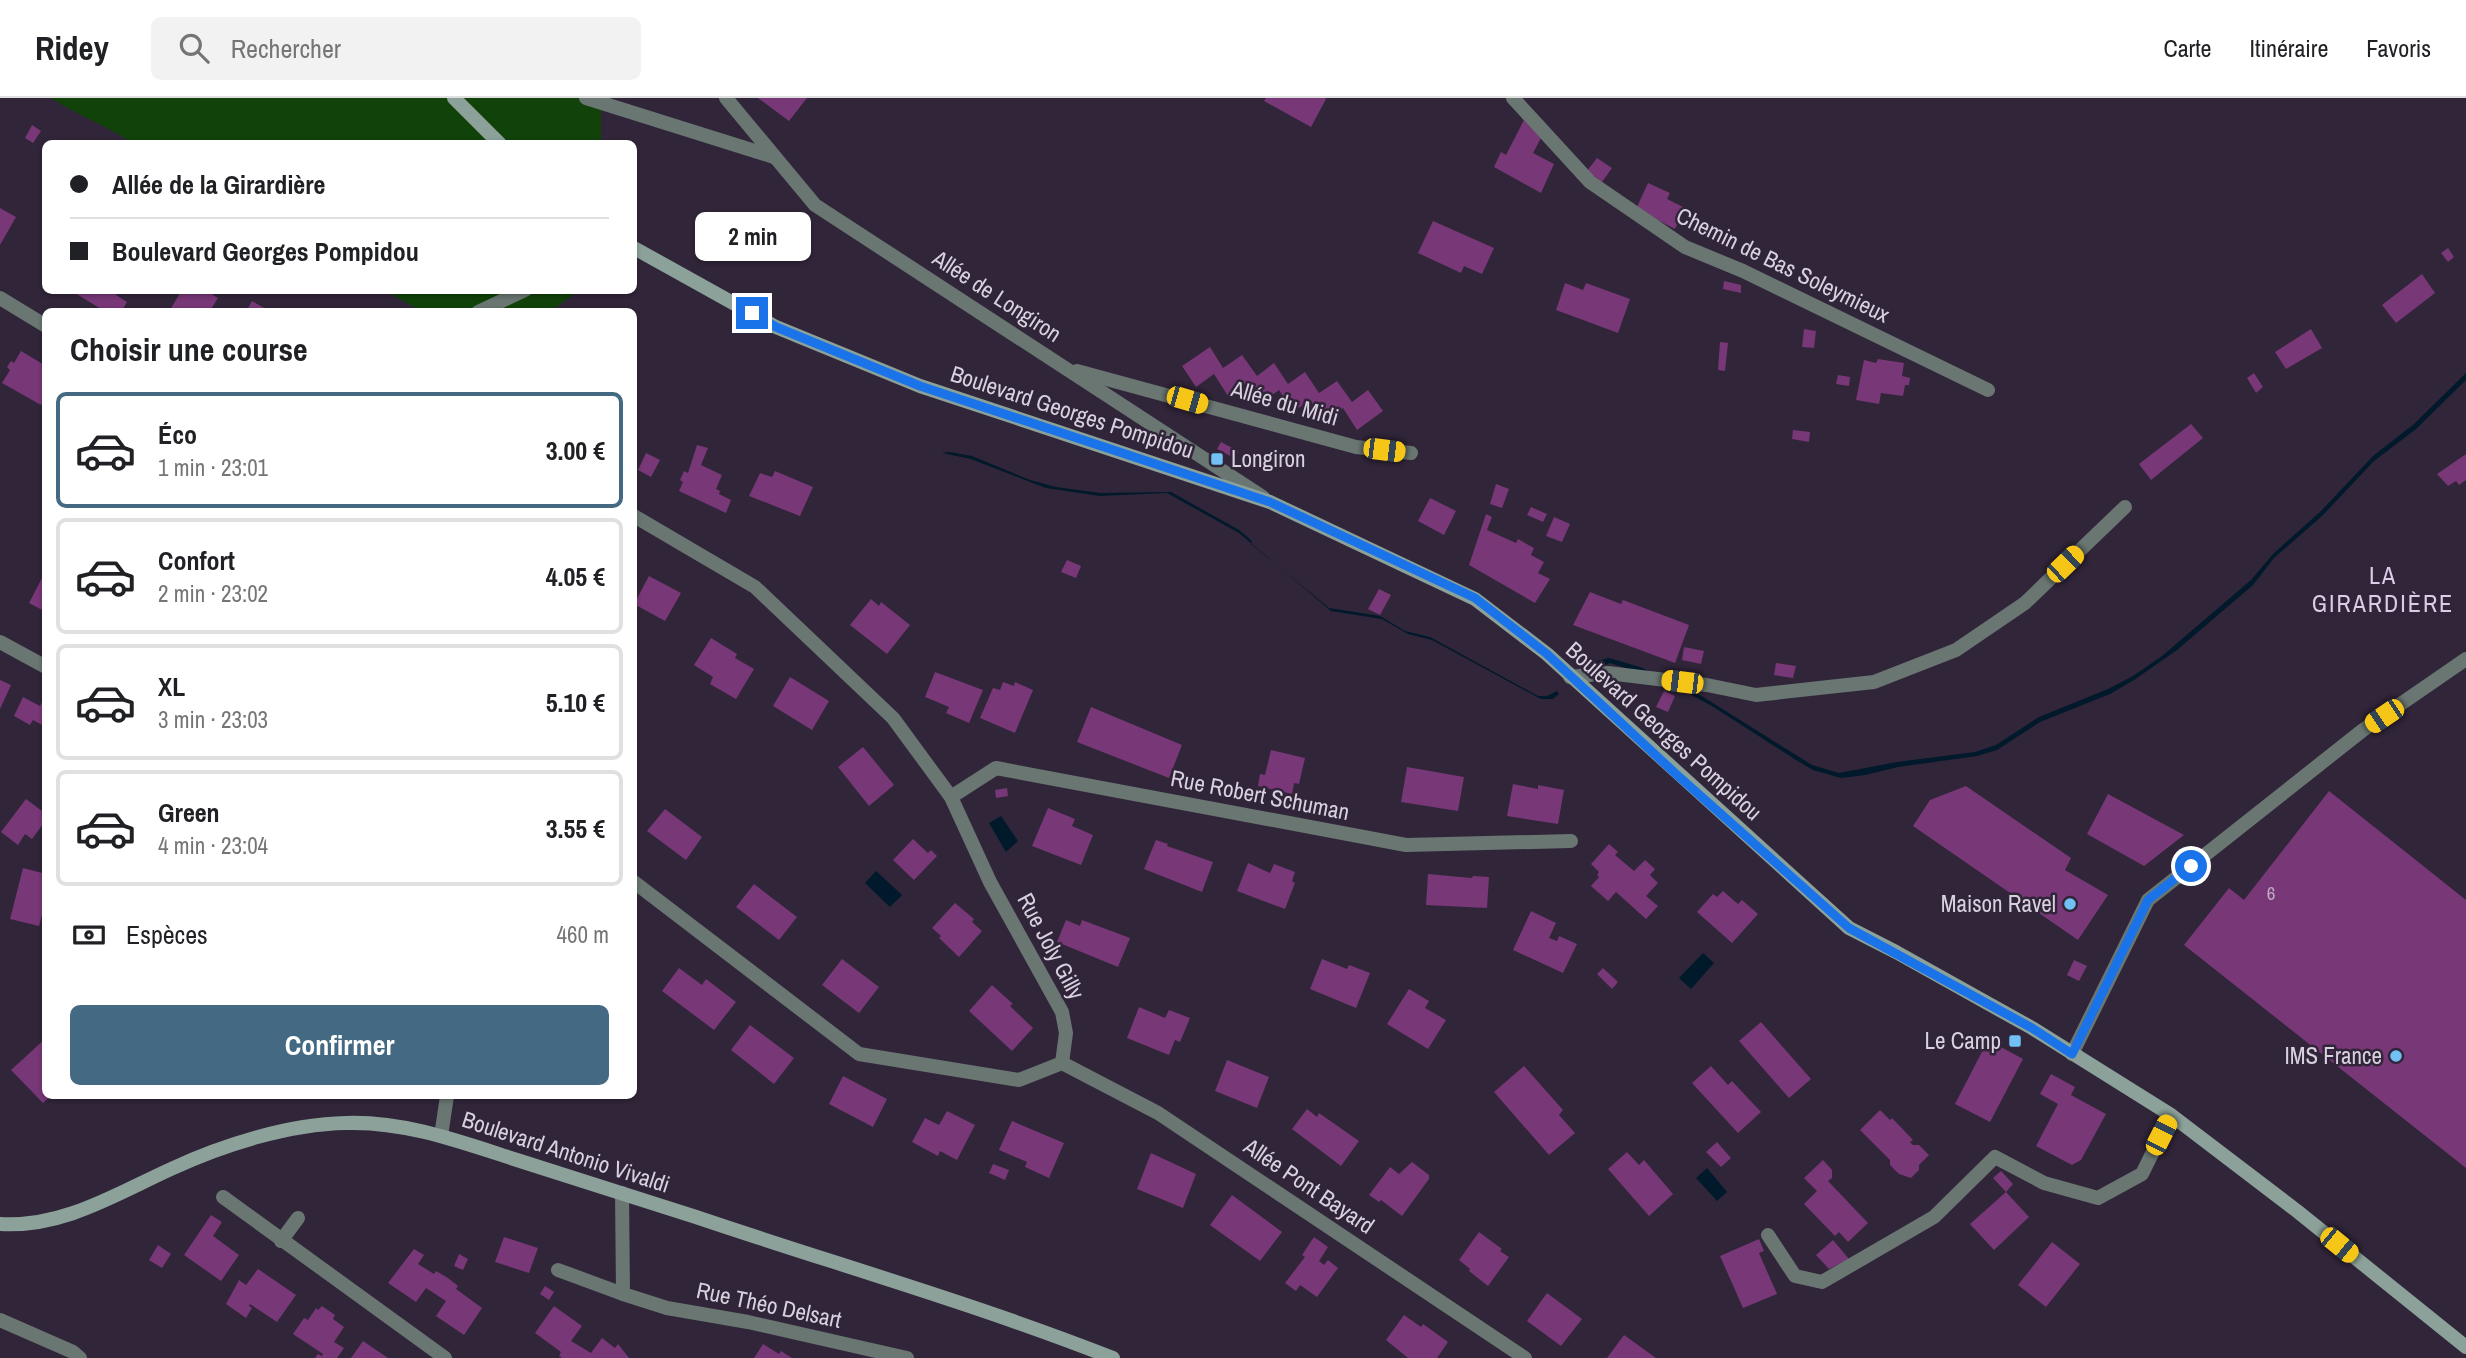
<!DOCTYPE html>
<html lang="fr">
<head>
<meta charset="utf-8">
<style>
  body { margin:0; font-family:"Archivo Narrow",sans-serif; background:#f2f2f2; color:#202124; height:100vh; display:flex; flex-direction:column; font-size:26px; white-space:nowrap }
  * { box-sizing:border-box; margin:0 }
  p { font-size:23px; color:#757577 }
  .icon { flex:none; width:38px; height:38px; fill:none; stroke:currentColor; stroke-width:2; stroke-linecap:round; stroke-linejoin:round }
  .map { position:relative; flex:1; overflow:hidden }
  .drawer { position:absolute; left:42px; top:210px; width:595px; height:791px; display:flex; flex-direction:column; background:#fff; border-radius:10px; box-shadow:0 2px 5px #0004 }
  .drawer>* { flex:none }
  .hud { position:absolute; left:42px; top:42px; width:595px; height:154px; border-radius:10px; box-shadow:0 2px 5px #0004; display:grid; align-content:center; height:154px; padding:0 28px; background:#fff }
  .end { position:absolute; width:32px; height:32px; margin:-16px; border:9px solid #1a73e8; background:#fff; box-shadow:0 0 0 4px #fff }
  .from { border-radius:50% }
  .bubble { position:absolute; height:49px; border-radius:10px; background:#fff; box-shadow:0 2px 5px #0004; font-size:23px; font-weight:700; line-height:49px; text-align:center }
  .car { position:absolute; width:21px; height:42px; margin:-21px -10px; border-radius:9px; box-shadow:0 0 5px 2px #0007; background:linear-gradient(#f5c518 24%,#345 0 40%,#f5c518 0 76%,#345 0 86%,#f5c518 0) }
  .hud b { display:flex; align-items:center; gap:24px; height:66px; font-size:26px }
  .hud b+b { border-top:2px solid #e0e0e0 }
  .hud i { width:18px; height:18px; background:#202124 }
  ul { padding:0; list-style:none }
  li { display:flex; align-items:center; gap:21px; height:116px; margin:0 14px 10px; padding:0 14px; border:4px solid #e0e0e0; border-radius:10px }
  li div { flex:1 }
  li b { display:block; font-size:26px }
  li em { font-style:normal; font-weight:700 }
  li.current { border-color:#446982 }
  li>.icon { width:63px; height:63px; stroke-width:1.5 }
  h2 { padding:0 28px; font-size:32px; line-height:84px }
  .pay { display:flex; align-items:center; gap:18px; height:77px; padding:0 28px; font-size:26px }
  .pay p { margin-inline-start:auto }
  .action { display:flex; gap:14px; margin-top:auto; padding:14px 28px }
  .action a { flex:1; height:80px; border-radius:10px; background:#446982; color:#fff; font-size:28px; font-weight:700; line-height:80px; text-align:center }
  header { display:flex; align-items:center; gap:42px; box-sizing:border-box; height:98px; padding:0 35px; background:#fff; border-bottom:2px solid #e0e0e0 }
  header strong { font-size:33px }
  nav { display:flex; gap:38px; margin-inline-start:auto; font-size:24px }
  .search { width:490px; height:63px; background:#f2f2f2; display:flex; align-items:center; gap:18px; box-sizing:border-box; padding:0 24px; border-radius:10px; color:#757577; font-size:26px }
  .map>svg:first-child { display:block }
  .green { fill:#11420a }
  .water { fill:#00192b }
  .building { fill:#783777 }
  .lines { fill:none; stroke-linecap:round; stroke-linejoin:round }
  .lane { stroke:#697671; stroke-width:14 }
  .street { stroke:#697671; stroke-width:14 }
  .secondary { stroke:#8ba199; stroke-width:14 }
  .route { stroke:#1a73e8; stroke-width:9 }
  .poi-dot { fill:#71c1f5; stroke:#312539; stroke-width:2.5 }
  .labels { text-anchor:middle; stroke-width:5; stroke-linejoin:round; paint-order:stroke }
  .number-label { font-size:19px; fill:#c1aac5 }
  .street-label { font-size:23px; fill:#d9d1df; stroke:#312539 }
  .poi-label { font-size:23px; fill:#d9d1df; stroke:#312539; text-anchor:end }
  .neighbourhood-label { font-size:24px; letter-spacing:2px; fill:#dccce7; stroke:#312539 }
</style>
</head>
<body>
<header>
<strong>Ridey</strong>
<div class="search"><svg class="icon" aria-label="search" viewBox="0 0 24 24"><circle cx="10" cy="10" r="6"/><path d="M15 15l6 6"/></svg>Rechercher</div>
<nav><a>Carte</a><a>Itinéraire</a><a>Favoris</a></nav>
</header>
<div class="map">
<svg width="2466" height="1260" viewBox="0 0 2466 1260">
  <rect width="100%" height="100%" fill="#312539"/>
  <!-- green -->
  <g class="green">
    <path d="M51,0h543l7,13v32h-469c-26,-18 -55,-28 -81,-45z"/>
    <polygon points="386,193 578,193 550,214 421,213"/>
  </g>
  <!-- water -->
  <g class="water">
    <polygon points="2466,275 2466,282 2416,331 2374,363 2322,418 2274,460 2253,487 2177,552 2134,582 2110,596 2040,624 1997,652 1977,658 1898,669 1865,677 1841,680 1813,672 1796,662 1712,608 1682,592 1641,575 1610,565 1590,573 1586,570 1597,563 1609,560 1640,569 1692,592 1812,667 1839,675 1897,664 1975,654 1996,647 2039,619 2108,591 2133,578 2162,558 2251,482 2273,456 2321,413 2373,358 2414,326"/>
    <polygon points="949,354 972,358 1030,382 1056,389 1100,395 1171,394 1239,432 1252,443 1251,446 1329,510 1380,518 1405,533 1430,539 1538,598 1547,598 1557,593 1559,596 1553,601 1541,601 1432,542 1408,536 1382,521 1331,513 1239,435 1167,395 1100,398 1046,390 971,361 942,355"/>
    <polygon points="1001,718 1018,743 1006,754 989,725"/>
    <polygon points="876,773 902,797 890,809 865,785"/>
    <polygon points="1703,855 1714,865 1691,891 1679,880"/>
    <polygon points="1707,1070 1727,1094 1717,1103 1696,1080"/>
  </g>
  <!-- building -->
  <g class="building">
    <polygon points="758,0 807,0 789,23"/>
    <polygon points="1266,0 1325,0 1326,1 1311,29 1264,3"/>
    <polygon points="1524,22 1541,40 1533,55 1554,66 1541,95 1494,69 1501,54 1506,57"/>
    <polygon points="32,27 41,33 33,45 25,40"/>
    <polygon points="1597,60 1612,70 1602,84 1587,73"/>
    <polygon points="1648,85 1670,95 1667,101 1685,110 1675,131 1636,111"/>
    <polygon points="0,110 16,119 0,147"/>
    <polygon points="1433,123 1494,150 1482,176 1464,168 1461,175 1418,155"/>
    <polygon points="2448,150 2454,159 2448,164 2441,155"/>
    <polygon points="2422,176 2435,195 2396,225 2382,207"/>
    <polygon points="1724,183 1741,187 1741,195 1723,191"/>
    <polygon points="1565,185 1583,192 1586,185 1630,201 1618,235 1556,212"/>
    <polygon points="70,192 119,192 116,197 127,204 121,214 106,214"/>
    <polygon points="182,192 205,192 218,200 211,211 216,214 170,212"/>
    <polygon points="252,203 266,211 264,214 246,214"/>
    <polygon points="1804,231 1816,233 1814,250 1802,249"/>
    <polygon points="2311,231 2322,250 2286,271 2275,254"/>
    <polygon points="1720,244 1728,245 1725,273 1718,272"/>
    <polygon points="1210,249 1223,270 1242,257 1257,278 1274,265 1288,286 1305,274 1319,295 1337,283 1352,304 1368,292 1383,313 1357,332 1343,310 1325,323 1310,302 1293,314 1279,292 1260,306 1246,285 1228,298 1214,276 1196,289 1182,268"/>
    <polygon points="21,253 46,268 46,298 41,307 2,285 10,272 7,269 11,263 14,265"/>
    <polygon points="1878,261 1904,265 1902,278 1910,280 1909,287 1905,287 1903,298 1881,295 1879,306 1856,302 1864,262 1876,265"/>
    <polygon points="2254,275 2263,289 2256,295 2247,280"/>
    <polygon points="1838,277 1850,279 1849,288 1836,286"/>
    <polygon points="2191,326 2203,340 2151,382 2139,366"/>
    <polygon points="1793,332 1810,334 1809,344 1792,341"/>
    <polygon points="1221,344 1238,353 1234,360 1217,351"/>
    <polygon points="697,347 708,350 701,367 722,377 716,391 720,393 719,396 731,402 726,415 679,393 683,384 680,382 684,373 688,375"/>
    <polygon points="646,355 660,362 651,379 638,372"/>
    <polygon points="2466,356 2466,382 2459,387 2456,383 2448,388 2437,376"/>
    <polygon points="775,373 813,389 800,418 749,398 760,375 772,379"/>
    <polygon points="1496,386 1509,391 1502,410 1490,406"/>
    <polygon points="1430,400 1456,413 1444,437 1418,423"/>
    <polygon points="1531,409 1547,416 1543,424 1527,417"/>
    <polygon points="1486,416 1492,419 1487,432 1516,445 1518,441 1534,450 1531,457 1544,464 1538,475 1550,481 1535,505 1469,467"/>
    <polygon points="1554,419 1570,426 1562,444 1546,438"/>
    <polygon points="1067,462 1081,468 1076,480 1061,474"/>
    <polygon points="649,478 681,495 665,523 634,506"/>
    <polygon points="42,480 46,481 46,514 29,505"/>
    <polygon points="1379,491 1391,497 1380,517 1368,511"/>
    <polygon points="1590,494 1621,506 1623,502 1689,527 1675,565 1573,527"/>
    <polygon points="871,501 879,508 881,504 910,527 887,556 850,527"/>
    <polygon points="711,540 737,556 735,560 754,571 736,601 710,586 713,579 694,567"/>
    <polygon points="1684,549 1704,553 1701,566 1682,562"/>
    <polygon points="1776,565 1796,568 1793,580 1774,577"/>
    <polygon points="935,574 983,592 969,625 946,615 949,609 925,599"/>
    <polygon points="790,579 829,603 812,632 773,608"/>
    <polygon points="0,582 11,587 0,611"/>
    <polygon points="1003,584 1014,588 1015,584 1033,592 1015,635 980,620 993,590 1000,592"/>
    <polygon points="1664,593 1675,598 1668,614 1656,609"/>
    <polygon points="46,597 46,629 33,622 30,627 14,618 23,599 40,608"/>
    <polygon points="1091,609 1182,647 1169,680 1077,644"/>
    <polygon points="863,649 894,687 869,708 838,669"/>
    <polygon points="1271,652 1305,660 1299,686 1294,685 1292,696 1258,688 1260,676 1265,677"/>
    <polygon points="1407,669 1464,679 1458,713 1401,704"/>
    <polygon points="1513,686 1538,691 1538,687 1564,692 1558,726 1507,718"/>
    <polygon points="1966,688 2071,760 2065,772 2108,797 2078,842 1913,728 1930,702"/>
    <polygon points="1007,690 1008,698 996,700 995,692"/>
    <polygon points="2329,693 2466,802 2466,1070 2184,847 2229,790 2244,802"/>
    <polygon points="2108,696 2184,737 2144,768 2087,736"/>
    <polygon points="26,701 46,716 46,722 32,741 25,736 18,747 1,734"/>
    <polygon points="1048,710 1075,721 1072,728 1093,737 1081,767 1032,748"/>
    <polygon points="665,711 702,739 686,762 647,733"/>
    <polygon points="913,741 928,755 931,752 937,758 914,782 893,762"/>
    <polygon points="1156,742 1168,746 1167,748 1213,764 1202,794 1144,771"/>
    <polygon points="1609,746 1618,754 1615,757 1634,773 1645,762 1655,771 1650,777 1658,785 1646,798 1658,808 1646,821 1616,794 1608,803 1591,788 1599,779 1597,777 1599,774 1591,766"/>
    <polygon points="1248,765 1270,775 1274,766 1295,774 1292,783 1295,785 1285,811 1237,793"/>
    <polygon points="23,770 46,776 46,802 39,828 10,821"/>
    <polygon points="1428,776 1472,780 1473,778 1489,779 1487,810 1426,807"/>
    <polygon points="754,786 797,819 779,842 736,809"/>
    <polygon points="1723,793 1738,806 1742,802 1758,816 1732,845 1697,814 1713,796 1717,799"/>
    <polygon points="955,805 974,821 972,824 982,833 959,859 939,840 941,838 932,830"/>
    <polygon points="1531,813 1556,825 1549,840 1557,843 1559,838 1577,846 1563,875 1513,852"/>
    <polygon points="1066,822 1080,828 1082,822 1130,840 1118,869 1057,844"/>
    <polygon points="842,861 879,889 859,915 822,887"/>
    <polygon points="1322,861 1347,871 1349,867 1370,875 1356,910 1310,891"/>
    <polygon points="2074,862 2087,868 2079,883 2067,877"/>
    <polygon points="679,870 702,887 706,881 736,904 714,932 662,893"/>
    <polygon points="1603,870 1618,884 1612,891 1597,876"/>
    <polygon points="992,887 1013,906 1010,908 1033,930 1012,953 969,913"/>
    <polygon points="1409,891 1429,903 1425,910 1446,922 1428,951 1387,926"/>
    <polygon points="1139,909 1165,920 1169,912 1190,920 1180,944 1175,942 1169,957 1127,940"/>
    <polygon points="1761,924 1811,981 1789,1000 1739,943"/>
    <polygon points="750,927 794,960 774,986 731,952"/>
    <polygon points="46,940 46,998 51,998 43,1005 11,972"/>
    <polygon points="1988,942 2023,961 1990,1024 1955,1006"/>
    <polygon points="1227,962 1269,979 1257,1010 1215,993"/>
    <polygon points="1524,968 1563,1012 1559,1017 1575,1035 1549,1057 1494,994"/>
    <polygon points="1711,968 1728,987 1732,983 1761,1014 1738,1035 1692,985"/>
    <polygon points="2051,976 2075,989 2071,997 2106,1016 2081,1062 2072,1067 2036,1048 2058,1006 2040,996"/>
    <polygon points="843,978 887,1001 873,1029 829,1006"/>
    <polygon points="1307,1011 1317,1019 1319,1015 1359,1043 1341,1068 1292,1031"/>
    <polygon points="1880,1012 1890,1022 1892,1020 1913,1042 1910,1044 1913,1047 1919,1047 1929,1057 1919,1067 1919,1072 1911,1080 1899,1076 1890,1067 1890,1062 1860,1032"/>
    <polygon points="947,1013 975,1027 957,1062 940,1053 938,1058 912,1044 925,1020 939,1027"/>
    <polygon points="1012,1023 1064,1045 1049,1080 1025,1069 1027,1064 999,1052"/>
    <polygon points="1717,1044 1731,1060 1721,1069 1706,1054"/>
    <polygon points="1627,1054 1639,1067 1644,1062 1673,1096 1649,1118 1608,1071"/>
    <polygon points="1151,1055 1196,1076 1183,1110 1137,1091"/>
    <polygon points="1823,1062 1832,1072 1832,1080 1828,1083 1868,1125 1848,1144 1839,1134 1835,1138 1804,1106 1817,1093 1804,1080"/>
    <polygon points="1412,1064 1429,1077 1429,1081 1402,1118 1381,1102 1379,1104 1369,1097 1390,1069 1399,1076"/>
    <polygon points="993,1066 1009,1072 1005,1082 989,1075"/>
    <polygon points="2001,1073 2013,1086 2006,1094 1993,1080"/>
    <polygon points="2006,1094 2029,1119 1994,1152 1970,1126"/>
    <polygon points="1232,1097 1282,1134 1260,1163 1210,1127"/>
    <polygon points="211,1117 222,1124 213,1138 239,1157 221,1183 184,1157"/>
    <polygon points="1479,1134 1502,1151 1500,1153 1509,1159 1488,1188 1469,1173 1470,1171 1459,1162"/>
    <polygon points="504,1139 538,1150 529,1175 495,1164"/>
    <polygon points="1314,1139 1328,1149 1319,1163 1324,1167 1328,1162 1338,1170 1317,1199 1300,1187 1296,1193 1285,1185 1305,1159 1302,1157"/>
    <polygon points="1759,1141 1764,1153 1759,1155 1777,1196 1743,1210 1720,1158"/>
    <polygon points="1833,1142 1849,1161 1829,1171 1816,1157"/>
    <polygon points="2052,1144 2080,1166 2046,1209 2018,1187"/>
    <polygon points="158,1147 171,1156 162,1170 149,1162"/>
    <polygon points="414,1151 424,1157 418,1166 434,1176 436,1173 448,1180 458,1188 456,1191 482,1210 464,1237 436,1218 446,1203 426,1190 416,1204 388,1185"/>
    <polygon points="459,1156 468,1161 463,1172 454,1168"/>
    <polygon points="258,1171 296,1197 277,1224 250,1206 249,1208 252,1210 246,1220 226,1206 239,1182 246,1187"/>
    <polygon points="545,1188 554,1194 549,1202 540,1196"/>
    <polygon points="1547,1195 1582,1221 1561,1248 1527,1223"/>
    <polygon points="322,1208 335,1217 333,1221 344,1229 334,1244 344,1250 337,1260 315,1260 318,1256 322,1258 323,1256 293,1236 304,1220 308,1222 316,1210 318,1212"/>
    <polygon points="554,1208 582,1228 571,1243 591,1255 602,1240 615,1250 618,1246 629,1260 562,1260 559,1258 561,1254 535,1235"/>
    <polygon points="1404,1217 1421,1229 1423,1226 1448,1244 1437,1260 1408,1260 1386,1242"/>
    <polygon points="1624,1237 1656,1260 1607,1260"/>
    <polygon points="363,1243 388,1260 351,1260"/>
    <polygon points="763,1246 779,1256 781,1253 792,1260 754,1260"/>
  </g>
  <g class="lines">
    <!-- lane -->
    <polyline class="lane" points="2072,956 2148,802 2363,632 2466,561"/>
    <!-- street -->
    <g class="street">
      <polyline points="586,0 774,59"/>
      <polyline points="726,0 815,107 1263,399"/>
      <polyline points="1513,0 1590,84 1685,149 1743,173 1988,292"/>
      <polyline points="0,200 46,228"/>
      <polyline points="478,214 525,192"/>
      <polyline points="1077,273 1356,349 1411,355"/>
      <polyline points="634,418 755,489 893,620 951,699 990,784 1062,914 1066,935 1062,965 1019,982 859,956 634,784"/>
      <polyline points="0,544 46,569"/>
      <polyline points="1570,579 1608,575 1707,587 1756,597 1874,584 1956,552 2025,505 2125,409"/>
      <polyline points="951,699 996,670 1406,747 1571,743"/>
      <polyline points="1062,965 1158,1015 1525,1260"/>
      <polyline points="441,1038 447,998"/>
      <polyline points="622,1095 623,1196 667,1210 748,1224 907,1260"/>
      <polyline points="223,1099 445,1260"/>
      <polyline points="1768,1137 1795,1178 1822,1184 1934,1119 1995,1059 2044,1085 2098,1100 2142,1076 2171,1017"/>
      <polyline points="281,1143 298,1120"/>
      <polyline points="558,1172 623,1196"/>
      <polyline points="0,1222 73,1254 80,1260"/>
    </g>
    <!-- secondary -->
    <g class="secondary">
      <polyline points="454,0 500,46"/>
      <polyline points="634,150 776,229 920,288 1270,404 1475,501 1547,556 1849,830 1896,854 2032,930 2171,1017 2297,1113 2466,1249"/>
      <path d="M0,1126c63,4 116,-30 171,-55 51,-24 118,-45 175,-46 59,-2 115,19 171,37 60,19 119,38 179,57 139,47 280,87 417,141"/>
    </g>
  </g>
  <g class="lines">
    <!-- route -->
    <polyline class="route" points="752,215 776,229 920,288 1270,404 1475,500 1547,556 1676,676 1849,830 2032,930 2072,956 2148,802 2191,768"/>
  </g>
  <!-- markers -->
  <g class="poi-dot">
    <rect x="1210" y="354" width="14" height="14" rx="3.5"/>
    <circle cx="2070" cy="806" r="7"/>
    <rect x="2008" y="936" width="14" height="14" rx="3.5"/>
    <circle cx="2396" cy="958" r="7"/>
  </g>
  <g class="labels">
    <!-- number labels -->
    <g class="number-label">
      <text x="2271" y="802">6</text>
    </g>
    <!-- street labels -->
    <g class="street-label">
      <text transform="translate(1783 167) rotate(26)" y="8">Chemin de Bas Soleymieux</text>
      <text transform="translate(997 198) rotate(33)" y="8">Allée de Longiron</text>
      <text transform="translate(1285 305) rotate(16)" y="8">Allée du Midi</text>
      <text transform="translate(1072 314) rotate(18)" y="8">Boulevard Georges Pompidou</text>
      <text transform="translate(1664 633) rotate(42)" y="8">Boulevard Georges Pompidou</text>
      <text transform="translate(1260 697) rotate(11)" y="8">Rue Robert Schuman</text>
      <text transform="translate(1051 848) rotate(62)" y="8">Rue Joly Gilly</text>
      <text transform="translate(566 1054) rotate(18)" y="8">Boulevard Antonio Vivaldi</text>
      <text transform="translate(1309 1088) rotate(34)" y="8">Allée Pont Bayard</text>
      <text transform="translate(769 1207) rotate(12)" y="8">Rue Théo Delsart</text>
    </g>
    <!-- poi labels -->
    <g class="poi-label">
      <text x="1231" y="369" text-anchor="start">Longiron</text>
      <text x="2056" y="814">Maison Ravel</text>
      <text x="2001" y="951">Le Camp</text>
      <text x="2382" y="966">IMS France</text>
    </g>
    <!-- neighbourhood labels -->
    <g class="neighbourhood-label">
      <text x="2383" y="486">LA<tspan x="2383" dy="28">GIRARDIÈRE</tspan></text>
    </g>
  </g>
</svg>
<i class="end from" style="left:2191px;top:768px"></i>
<i class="end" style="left:752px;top:215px"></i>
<div class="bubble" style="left:695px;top:114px;width:116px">2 min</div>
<i class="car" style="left:1187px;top:302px;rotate:106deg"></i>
<i class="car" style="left:1384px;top:352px;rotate:97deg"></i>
<i class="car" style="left:2065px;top:466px;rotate:46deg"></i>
<i class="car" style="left:1682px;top:584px;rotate:277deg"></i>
<i class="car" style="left:2384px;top:618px;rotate:236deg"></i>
<i class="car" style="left:2161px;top:1037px;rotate:27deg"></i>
<i class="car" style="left:2339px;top:1147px;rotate:129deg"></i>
<div class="hud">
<b><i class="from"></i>Allée de la Girardière</b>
<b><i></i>Boulevard Georges Pompidou</b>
</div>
<section class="drawer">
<h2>Choisir une course</h2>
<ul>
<li class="current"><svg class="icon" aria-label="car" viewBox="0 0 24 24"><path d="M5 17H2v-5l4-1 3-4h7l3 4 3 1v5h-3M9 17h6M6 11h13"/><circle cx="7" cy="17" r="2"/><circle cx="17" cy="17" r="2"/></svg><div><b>Éco</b><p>1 min · 23:01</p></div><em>3.00 €</em></li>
<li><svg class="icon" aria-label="car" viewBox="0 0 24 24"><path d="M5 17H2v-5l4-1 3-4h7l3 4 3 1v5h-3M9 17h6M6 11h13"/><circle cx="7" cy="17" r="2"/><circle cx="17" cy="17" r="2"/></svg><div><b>Confort</b><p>2 min · 23:02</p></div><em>4.05 €</em></li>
<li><svg class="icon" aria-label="car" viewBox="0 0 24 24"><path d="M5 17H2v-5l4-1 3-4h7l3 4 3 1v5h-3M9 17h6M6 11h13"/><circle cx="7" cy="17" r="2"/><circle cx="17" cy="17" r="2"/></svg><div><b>XL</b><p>3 min · 23:03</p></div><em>5.10 €</em></li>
<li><svg class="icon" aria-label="car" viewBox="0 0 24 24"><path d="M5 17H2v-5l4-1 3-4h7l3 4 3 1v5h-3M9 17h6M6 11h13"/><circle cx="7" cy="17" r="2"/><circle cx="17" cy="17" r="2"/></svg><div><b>Green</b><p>4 min · 23:04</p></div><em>3.55 €</em></li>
</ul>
<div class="pay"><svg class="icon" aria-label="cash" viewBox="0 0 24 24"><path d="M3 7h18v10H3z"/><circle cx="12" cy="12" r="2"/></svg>Espèces<p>460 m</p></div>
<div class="action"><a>Confirmer</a></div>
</section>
</div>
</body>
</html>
